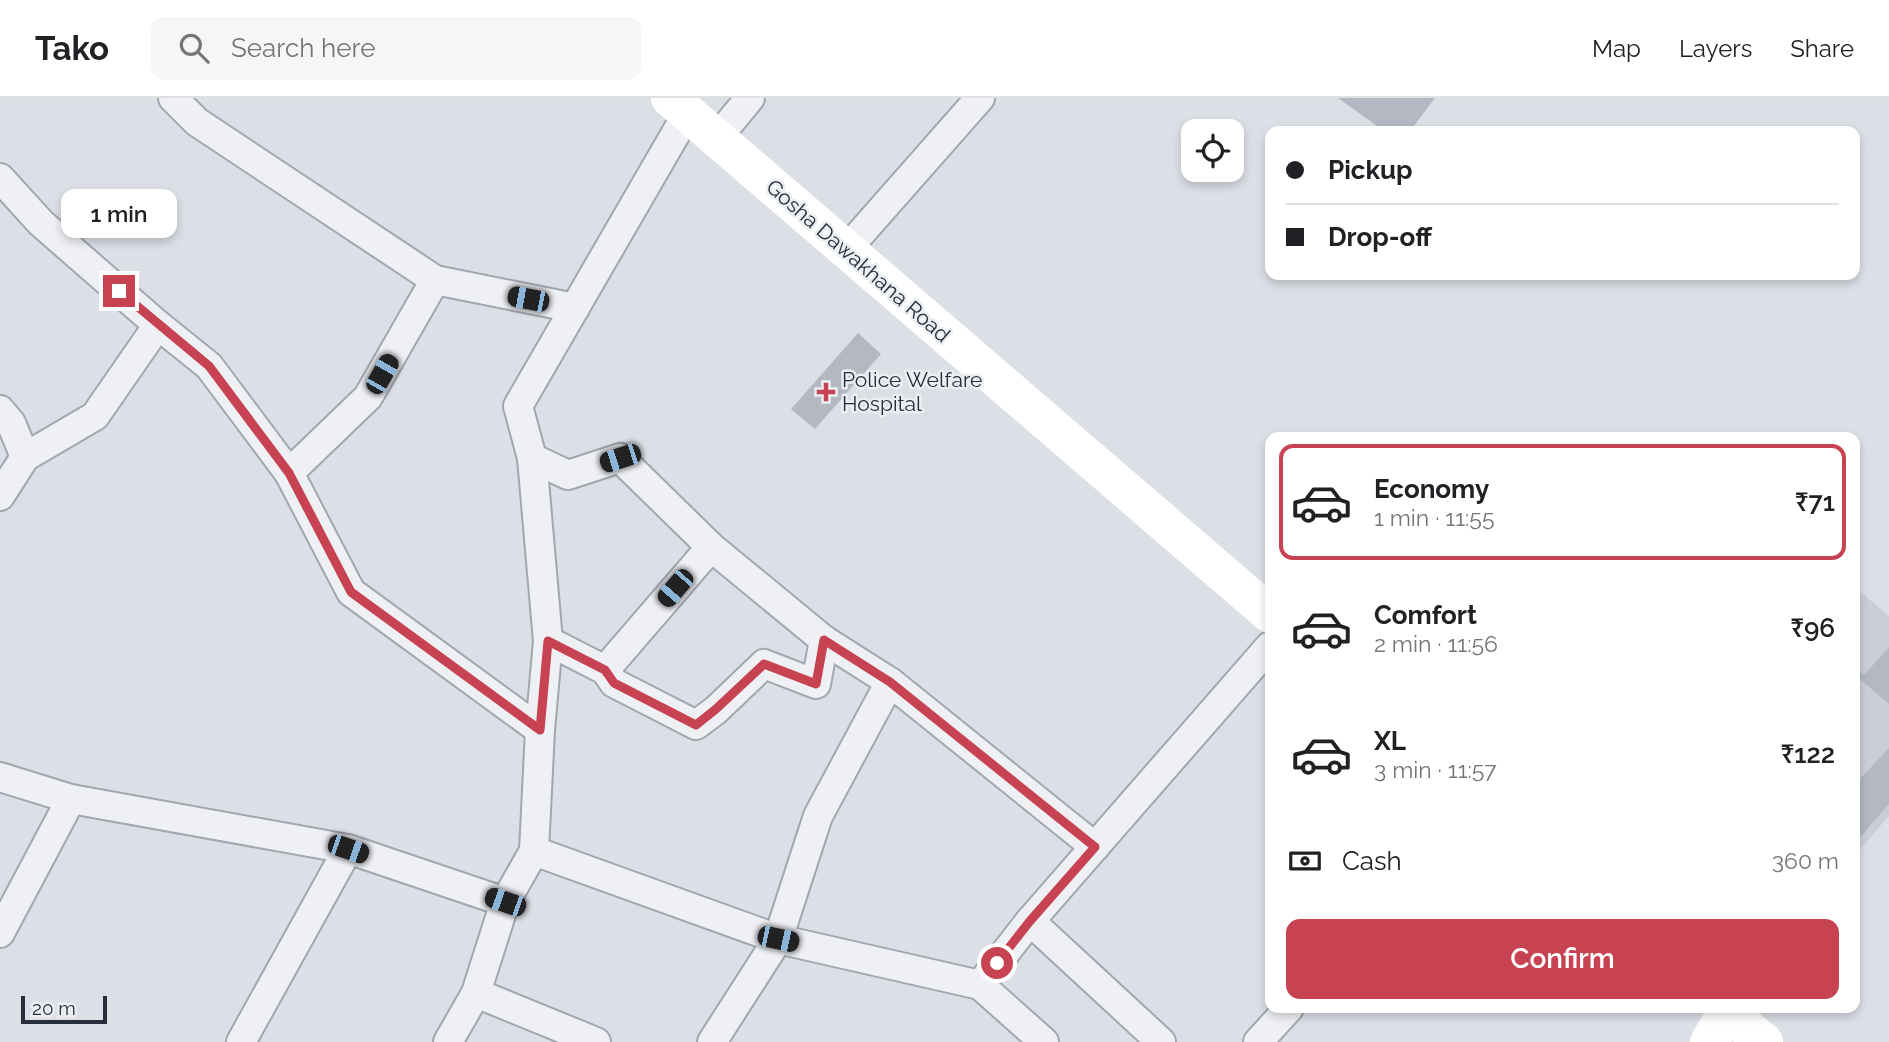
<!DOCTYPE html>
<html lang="en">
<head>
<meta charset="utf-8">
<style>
  body { margin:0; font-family:Raleway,sans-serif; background:#f6f6f6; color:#202124; height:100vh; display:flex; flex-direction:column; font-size:26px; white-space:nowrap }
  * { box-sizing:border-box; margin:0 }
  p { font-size:23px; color:#757577 }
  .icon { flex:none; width:38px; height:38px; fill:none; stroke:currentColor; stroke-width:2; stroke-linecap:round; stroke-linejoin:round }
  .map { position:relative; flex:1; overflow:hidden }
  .sheet { position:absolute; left:1265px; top:334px; width:595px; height:581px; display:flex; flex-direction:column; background:#fff; border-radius:14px; box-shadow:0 4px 10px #0003 }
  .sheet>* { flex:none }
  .banner { position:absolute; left:1265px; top:28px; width:595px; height:154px; border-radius:14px; box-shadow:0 4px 10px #0003; display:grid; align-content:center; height:154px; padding:0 21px; background:#fff }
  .tools { position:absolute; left:1181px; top:21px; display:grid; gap:14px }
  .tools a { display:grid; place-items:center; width:63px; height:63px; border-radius:14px; background:#fff; box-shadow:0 4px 10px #0003; font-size:35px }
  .scale { position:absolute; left:21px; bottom:18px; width:86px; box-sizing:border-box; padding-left:7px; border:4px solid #262d3b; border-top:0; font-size:19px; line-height:24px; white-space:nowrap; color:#262d3b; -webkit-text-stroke:5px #ebeef3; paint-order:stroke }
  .end { position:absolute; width:32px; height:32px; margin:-16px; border:9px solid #c84351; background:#fff; box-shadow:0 0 0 4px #fff }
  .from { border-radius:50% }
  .bubble { position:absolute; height:49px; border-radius:14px; background:#fff; box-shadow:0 4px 10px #0003; font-size:23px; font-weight:600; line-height:49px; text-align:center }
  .car { position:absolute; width:21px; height:42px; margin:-21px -10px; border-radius:9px; box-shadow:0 0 5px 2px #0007; background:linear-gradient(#222 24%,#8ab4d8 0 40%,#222 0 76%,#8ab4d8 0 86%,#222 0) }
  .banner b { display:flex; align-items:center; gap:24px; height:66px; font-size:26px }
  .banner b+b { border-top:2px solid #e0e0e0 }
  .banner i { width:18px; height:18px; background:#202124 }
  ul { padding:12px 0 0; list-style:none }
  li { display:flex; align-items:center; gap:21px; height:116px; margin:0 14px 10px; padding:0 7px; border:4px solid transparent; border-radius:14px }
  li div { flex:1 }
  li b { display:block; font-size:26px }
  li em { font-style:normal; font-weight:600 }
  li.selected { border-color:#c84351 }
  li>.icon { width:63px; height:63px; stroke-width:1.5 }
  .pay { display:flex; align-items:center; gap:18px; height:77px; padding:0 21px; font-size:26px }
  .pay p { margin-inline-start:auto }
  .primary-button { display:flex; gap:14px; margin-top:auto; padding:14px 21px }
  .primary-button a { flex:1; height:80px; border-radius:14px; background:#c84351; color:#fff; font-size:28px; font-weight:600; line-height:80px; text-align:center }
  header { display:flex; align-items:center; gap:42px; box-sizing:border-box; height:98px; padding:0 35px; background:#fff; border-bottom:2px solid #e0e0e0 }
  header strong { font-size:33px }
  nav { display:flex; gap:38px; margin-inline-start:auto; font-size:24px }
  .search { width:490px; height:63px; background:#f6f6f6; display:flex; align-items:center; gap:18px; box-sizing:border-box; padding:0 24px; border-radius:14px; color:#757577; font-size:26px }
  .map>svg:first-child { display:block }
  .built { fill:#caced7 }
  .building { fill:#b3b8c2 }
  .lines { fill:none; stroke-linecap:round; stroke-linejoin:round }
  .street-casing { stroke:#a2a6af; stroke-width:32 }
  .street { stroke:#eef0f4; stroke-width:28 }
  .secondary { stroke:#fff; stroke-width:38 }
  .route { stroke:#c84351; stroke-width:9 }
  .poi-dot { fill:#c84351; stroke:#ebeef3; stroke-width:2.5 }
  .labels { text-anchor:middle; stroke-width:5; stroke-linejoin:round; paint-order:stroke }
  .street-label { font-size:21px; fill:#262d3b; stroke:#ebeef3 }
  .poi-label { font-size:21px; fill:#262d3b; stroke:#ebeef3; text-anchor:start }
</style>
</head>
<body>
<header>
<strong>Tako</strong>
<div class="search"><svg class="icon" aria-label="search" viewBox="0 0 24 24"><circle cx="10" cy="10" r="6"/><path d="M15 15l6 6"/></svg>Search here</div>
<nav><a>Map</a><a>Layers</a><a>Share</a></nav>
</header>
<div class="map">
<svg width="1889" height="944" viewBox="0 0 1889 944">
  <rect width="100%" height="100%" fill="#dcdfe6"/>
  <!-- built -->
  <polygon class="built" points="1855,489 1889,518 1889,718 1855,757"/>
  <!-- building -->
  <g class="building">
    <polygon points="1338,0 1435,0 1410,33 1384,33"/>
    <polygon points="858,235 881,256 815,331 791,311"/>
    <polygon points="1889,549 1889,606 1859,580 1855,584 1855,570 1864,577"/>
    <polygon points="1889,650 1889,706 1855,745 1855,686"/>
  </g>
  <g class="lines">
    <!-- street casing -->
    <g class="street-casing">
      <g id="street">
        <polyline points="173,0 197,24 435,182 368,299 289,375"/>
        <polyline points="716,41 750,0"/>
        <polyline points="0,80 41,125 158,227 209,268 289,375 351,494 540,632"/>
        <polyline points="846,152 980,0"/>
        <polyline points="435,182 575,210"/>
        <polyline points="0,312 11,325 25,359"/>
        <polyline points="532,360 568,377 620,360 711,449 824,542 890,584 1095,749"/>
        <polyline points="0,398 25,359 95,318 158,227"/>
        <polyline points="548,543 605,572 711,449"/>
        <polyline points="605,572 614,585 696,627 716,612 764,566 816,586 824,542"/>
        <polyline points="0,679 71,701 348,751 505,804"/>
        <polyline points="534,753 778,841 980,887 1044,944"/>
        <polyline points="1030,823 1161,944"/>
        <polyline points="0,835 71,701"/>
        <polyline points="980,887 1030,823 1270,548"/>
        <polyline points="476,895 596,944"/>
        <polyline points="241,944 348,751"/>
        <polyline points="448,944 476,895 505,804 534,753 540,632 548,543 532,360 518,308 687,16"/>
        <polyline points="712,944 778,841 818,718 890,584"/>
        <polyline points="1258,944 1289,910"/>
      </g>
    </g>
    <!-- street -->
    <use href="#street" class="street"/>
    <!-- secondary -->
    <g class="secondary">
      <polyline points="670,0 1270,516"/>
      <polyline points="1723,910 1764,944"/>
      <polyline points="1709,944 1727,913"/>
    </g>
  </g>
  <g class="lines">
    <!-- route -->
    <polyline class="route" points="119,193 209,268 289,375 351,494 540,632 548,543 605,572 614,585 696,627 716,611 764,566 816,586 824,542 890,584 1095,749 1030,823 997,865"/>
  </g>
  <!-- markers -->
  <path class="poi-dot" d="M822.5 283.5h7v7h7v7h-7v7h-7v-7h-7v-7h7z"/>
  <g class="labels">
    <!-- street labels -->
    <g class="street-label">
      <text transform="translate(858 163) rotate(41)" y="7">Gosha Dawakhana Road</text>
    </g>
    <!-- poi labels -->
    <g class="poi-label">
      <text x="842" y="289">Police Welfare<tspan x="842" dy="24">Hospital</tspan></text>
    </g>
  </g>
</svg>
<div class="tools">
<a><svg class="icon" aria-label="locate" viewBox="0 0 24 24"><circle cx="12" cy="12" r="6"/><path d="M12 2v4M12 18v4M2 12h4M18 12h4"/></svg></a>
</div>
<div class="scale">20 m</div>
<i class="end from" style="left:997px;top:865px"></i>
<i class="end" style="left:119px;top:193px"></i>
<div class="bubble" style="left:61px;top:91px;width:116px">1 min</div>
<i class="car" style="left:528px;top:201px;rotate:281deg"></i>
<i class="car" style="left:382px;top:276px;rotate:30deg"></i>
<i class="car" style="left:620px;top:360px;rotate:252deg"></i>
<i class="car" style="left:675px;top:490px;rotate:221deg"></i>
<i class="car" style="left:348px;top:751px;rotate:109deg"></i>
<i class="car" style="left:505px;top:804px;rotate:289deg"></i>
<i class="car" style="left:778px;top:841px;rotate:102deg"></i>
<div class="banner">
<b><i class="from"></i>Pickup</b>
<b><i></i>Drop-off</b>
</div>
<section class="sheet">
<ul>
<li class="selected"><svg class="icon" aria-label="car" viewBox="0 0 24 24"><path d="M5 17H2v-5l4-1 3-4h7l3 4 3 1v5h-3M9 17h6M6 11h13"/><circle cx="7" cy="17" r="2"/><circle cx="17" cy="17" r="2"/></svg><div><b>Economy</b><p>1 min · 11:55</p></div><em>₹71</em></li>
<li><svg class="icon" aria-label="car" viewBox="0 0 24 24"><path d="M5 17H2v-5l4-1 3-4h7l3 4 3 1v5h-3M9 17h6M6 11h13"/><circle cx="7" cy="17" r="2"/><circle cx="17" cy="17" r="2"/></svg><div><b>Comfort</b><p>2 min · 11:56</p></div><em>₹96</em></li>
<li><svg class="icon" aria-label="car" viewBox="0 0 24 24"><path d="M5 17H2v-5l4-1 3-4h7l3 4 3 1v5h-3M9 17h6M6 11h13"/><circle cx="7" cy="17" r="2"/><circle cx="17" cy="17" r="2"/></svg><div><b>XL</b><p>3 min · 11:57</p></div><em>₹122</em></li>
</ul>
<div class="pay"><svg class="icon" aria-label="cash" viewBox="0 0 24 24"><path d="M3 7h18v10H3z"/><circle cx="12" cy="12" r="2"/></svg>Cash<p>360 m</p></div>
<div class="primary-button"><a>Confirm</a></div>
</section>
</div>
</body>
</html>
